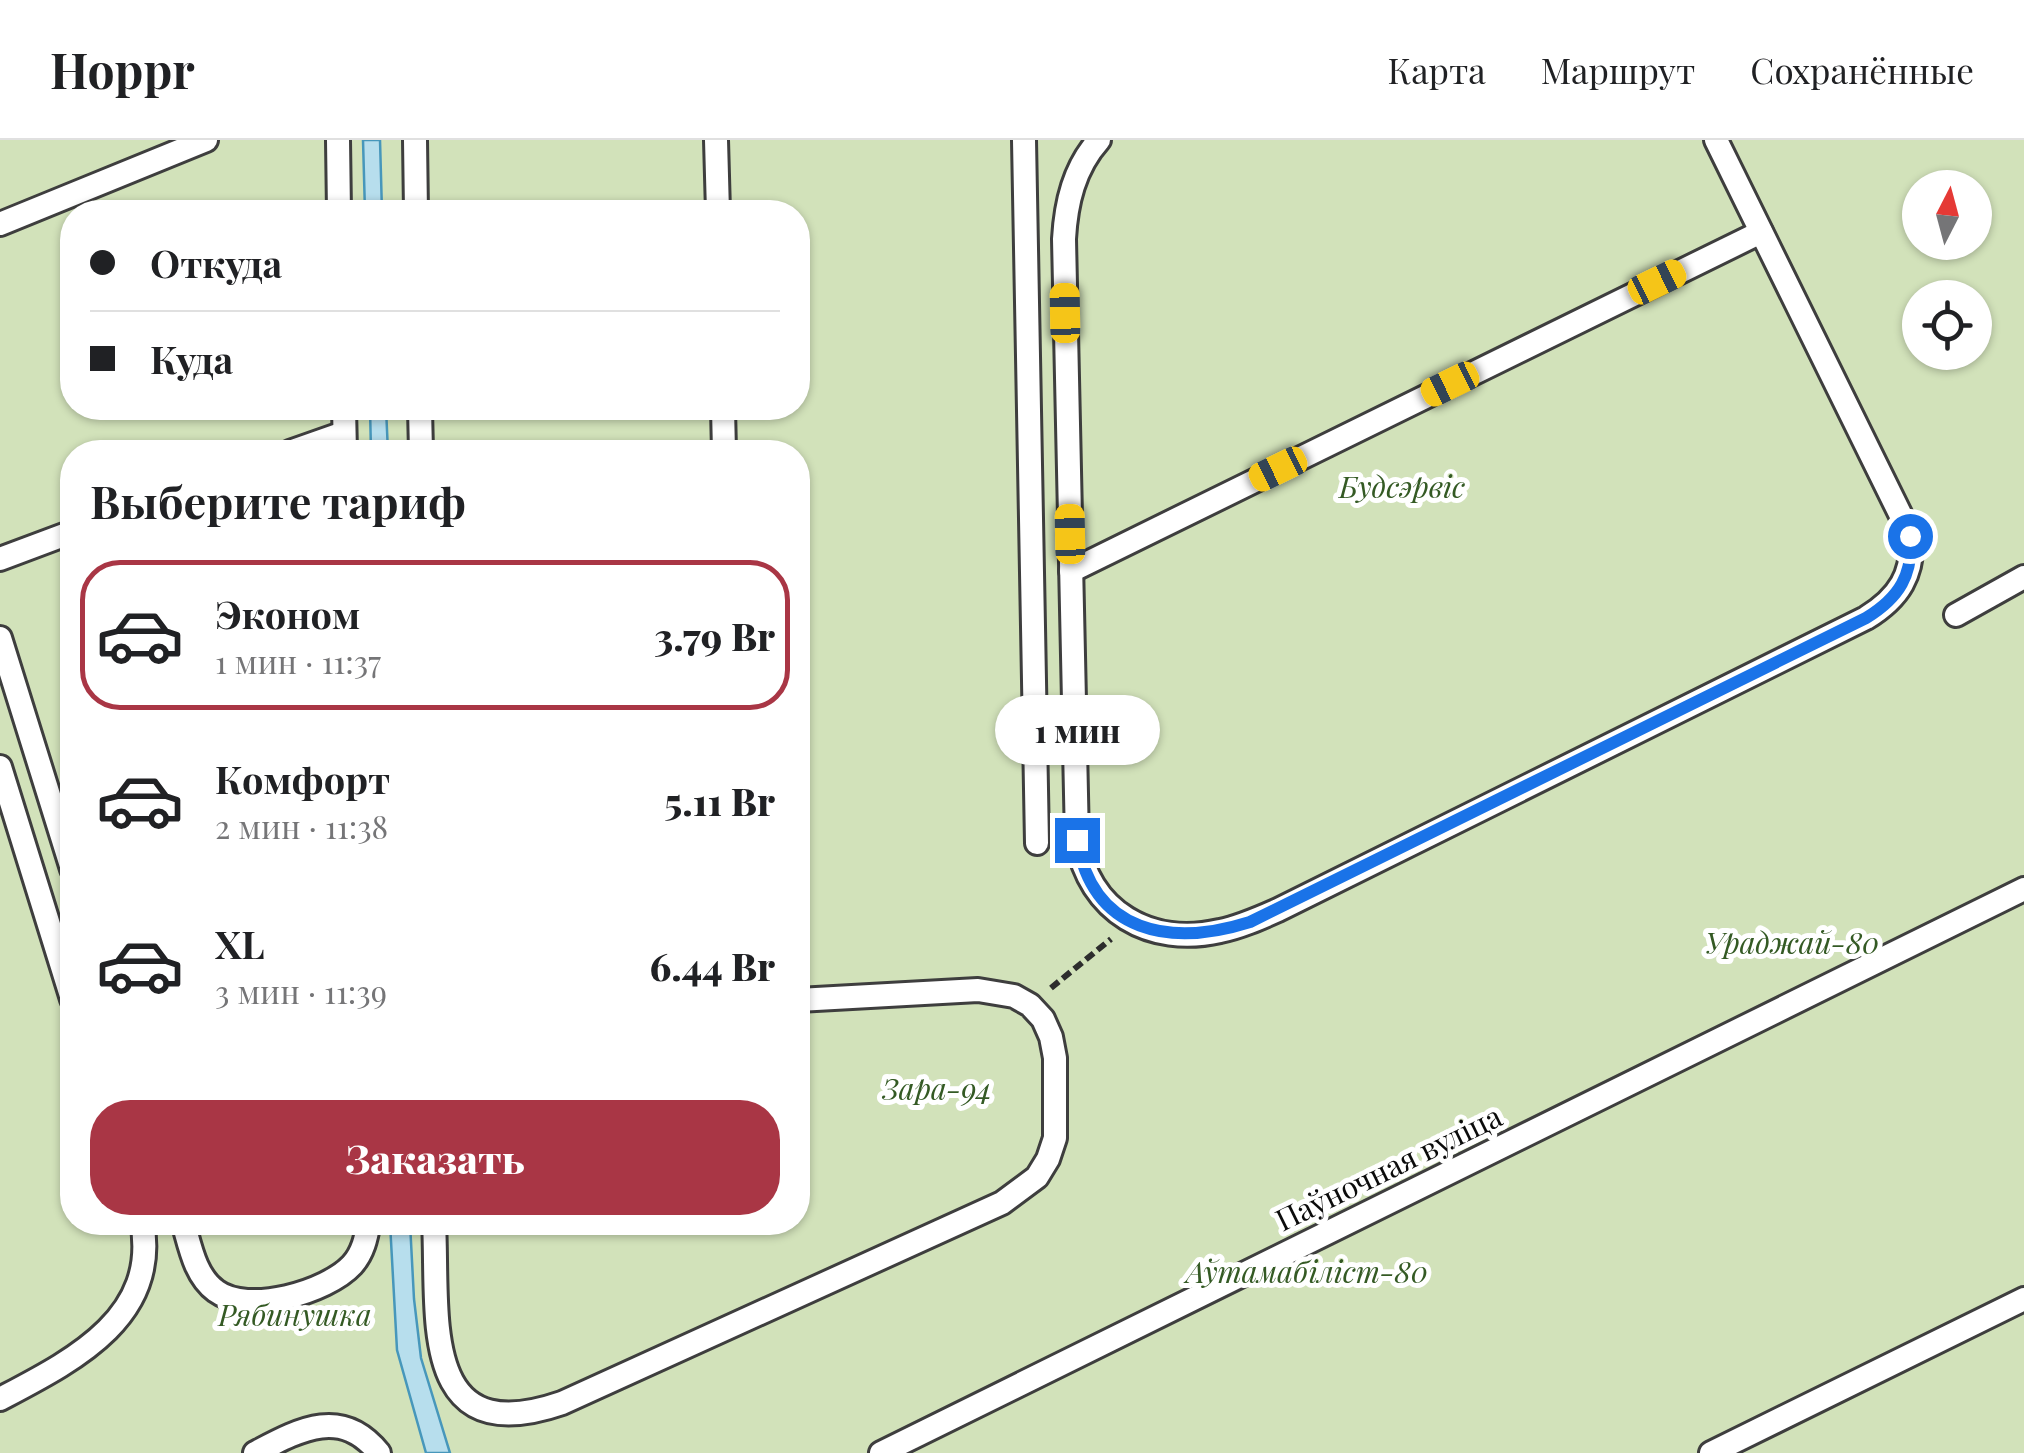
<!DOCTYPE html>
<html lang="ru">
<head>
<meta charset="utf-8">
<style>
  body { margin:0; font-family:"Playfair Display",serif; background:#f6f6f6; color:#202124; height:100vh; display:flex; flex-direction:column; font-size:38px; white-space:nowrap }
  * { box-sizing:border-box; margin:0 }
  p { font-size:32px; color:#757577 }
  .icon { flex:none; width:55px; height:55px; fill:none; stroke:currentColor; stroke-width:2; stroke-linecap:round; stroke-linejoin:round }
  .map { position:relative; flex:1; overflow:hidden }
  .sheet { position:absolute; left:60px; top:300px; width:750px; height:795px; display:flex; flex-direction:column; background:#fff; border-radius:40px; box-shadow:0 2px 8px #0004 }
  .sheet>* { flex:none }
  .banner { position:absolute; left:60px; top:60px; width:750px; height:220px; border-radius:40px; box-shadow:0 2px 8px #0004; display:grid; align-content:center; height:220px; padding:0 30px; background:#fff }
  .needle { width:65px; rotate:6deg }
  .fabs { position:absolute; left:1902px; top:30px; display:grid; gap:20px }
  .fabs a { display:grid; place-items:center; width:90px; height:90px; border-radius:50%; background:#fff; box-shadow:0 2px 8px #0004; font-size:50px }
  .end { position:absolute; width:45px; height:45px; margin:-22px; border:12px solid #1a73e8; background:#fff; box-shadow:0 0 0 5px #fff }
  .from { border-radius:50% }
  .bubble { position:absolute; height:70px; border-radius:35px; background:#fff; box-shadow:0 2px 8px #0004; font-size:32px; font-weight:800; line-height:70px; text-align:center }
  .car { position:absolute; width:30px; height:60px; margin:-30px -15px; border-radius:12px; box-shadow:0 0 8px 2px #0007; background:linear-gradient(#f5c518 24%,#345 0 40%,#f5c518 0 76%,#345 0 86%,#f5c518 0) }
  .banner b { display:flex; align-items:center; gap:35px; height:95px; font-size:38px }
  .banner b+b { border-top:2px solid #e0e0e0 }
  .banner i { width:25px; height:25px; background:#202124 }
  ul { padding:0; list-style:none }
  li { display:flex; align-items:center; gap:30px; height:150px; margin:0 20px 15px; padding:0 10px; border:5px solid transparent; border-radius:40px }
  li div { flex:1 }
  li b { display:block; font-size:38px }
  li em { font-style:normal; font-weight:800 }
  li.on { border-color:#a93645 }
  li>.icon { width:90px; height:90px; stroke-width:1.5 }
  h2 { padding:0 30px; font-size:45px; line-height:120px }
  .primary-button { display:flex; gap:20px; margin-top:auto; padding:20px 30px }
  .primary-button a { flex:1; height:115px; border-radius:40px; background:#a93645; color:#fff; font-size:40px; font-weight:800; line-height:115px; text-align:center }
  header { display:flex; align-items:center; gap:60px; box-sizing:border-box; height:140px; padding:0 50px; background:#fff; border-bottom:2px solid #e0e0e0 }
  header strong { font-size:48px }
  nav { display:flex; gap:55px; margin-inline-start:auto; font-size:35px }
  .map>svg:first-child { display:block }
  .green { fill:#d2e2ba; fill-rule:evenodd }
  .water { fill:#b7deed; stroke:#4797bb; stroke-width:2.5 }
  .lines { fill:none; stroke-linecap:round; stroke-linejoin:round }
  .lane-casing { stroke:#3e3e3e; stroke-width:28 }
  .path { stroke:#2d2d2d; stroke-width:6; stroke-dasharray:10 5; stroke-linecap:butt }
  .lane { stroke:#fff; stroke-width:22 }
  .route { stroke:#1a73e8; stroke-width:12 }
  .labels { text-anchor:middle; stroke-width:10; stroke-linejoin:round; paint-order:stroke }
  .park-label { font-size:30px; font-style:italic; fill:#345a24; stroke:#fff }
  .street-label { font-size:30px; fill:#0b0b0b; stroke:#fff }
</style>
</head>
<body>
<header>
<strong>Hoppr</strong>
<nav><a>Карта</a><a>Маршрут</a><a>Сохранённые</a></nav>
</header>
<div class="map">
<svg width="2024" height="1313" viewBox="0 0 2024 1313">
  <rect width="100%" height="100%" fill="#fcf8ec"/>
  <!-- green -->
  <path class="green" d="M0,0h2024v1313h-2024zM1920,48h55v54h-55zM72,72h726v196h-726zM1920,158h55v54h-55zM72,312h726v770h-726z"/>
  <!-- water -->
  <g class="water">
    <polygon points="363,0 380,0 382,72 365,72"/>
    <polygon points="370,268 386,268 388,312 371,312"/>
    <polygon points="390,1083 410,1083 414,1159 421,1218 450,1313 426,1313 397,1210"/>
  </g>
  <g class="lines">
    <!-- lane casing -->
    <g class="lane-casing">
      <g id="lane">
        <polyline points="338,0 339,72"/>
        <polyline points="415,0 416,72"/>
        <polyline points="716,0 718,72"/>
        <polyline points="1024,0 1037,703"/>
        <path d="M1099,0c-25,28 -33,63 -35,99l13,601c12,72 73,107 143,91 20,-4 40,-13 58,-21l588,-292c33,-20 48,-44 45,-82l-195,-396"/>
        <polyline points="0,84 206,0"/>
        <polyline points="344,268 345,312"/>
        <polyline points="420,268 421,312"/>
        <polyline points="723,268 724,312"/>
        <polyline points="290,312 344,293"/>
        <polyline points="0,419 72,392"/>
        <polyline points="1071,431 1761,92"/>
        <polyline points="1956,475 2024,437"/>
        <polyline points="0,498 72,729"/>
        <polyline points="0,627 72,859"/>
        <path d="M183,1082c7,24 12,54 33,69 32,24 111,1 136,-26 11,-12 14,-27 17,-43"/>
        <path d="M434,1082c5,92 -17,231 128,181l440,-200 35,-26 11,-18 7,-21v-80l-4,-21 -8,-18 -13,-14 -16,-9 -36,-6 -180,10"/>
        <path d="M0,1259c72,-38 160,-81 142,-177"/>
        <path d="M255,1313c44,-23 86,-47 124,0"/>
        <polyline points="881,1313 2024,749"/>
        <polyline points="1711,1313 2024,1159"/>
      </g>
    </g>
    <!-- path -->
    <polyline class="path" points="1051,848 1111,799"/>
    <!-- lane -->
    <use href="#lane" class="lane"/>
  </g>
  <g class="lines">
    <!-- route -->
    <path class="route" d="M1077,700c16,94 94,107 173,82l616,-304c33,-20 48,-44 44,-82"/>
  </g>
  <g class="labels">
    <!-- park labels -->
    <g class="park-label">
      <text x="1402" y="358">Будсэрвіс</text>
      <text x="1792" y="814">Ураджай-80</text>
      <text x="937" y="960">Зара-94</text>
      <text x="1307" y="1143">Аўтамабіліст-80</text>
      <text x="295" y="1186">Рябинушка</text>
    </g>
    <!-- street labels -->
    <g class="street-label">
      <text transform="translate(1389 1029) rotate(-26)" y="10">Паўночная вуліца</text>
    </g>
  </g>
</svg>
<div class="fabs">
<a><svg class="needle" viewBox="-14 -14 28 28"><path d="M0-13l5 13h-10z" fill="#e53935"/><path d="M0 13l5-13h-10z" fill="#757577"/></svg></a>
<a><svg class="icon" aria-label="locate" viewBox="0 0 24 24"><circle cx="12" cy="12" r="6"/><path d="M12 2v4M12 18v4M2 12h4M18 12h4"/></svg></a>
</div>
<i class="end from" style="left:1910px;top:396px"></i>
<i class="end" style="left:1077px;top:700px"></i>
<div class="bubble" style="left:995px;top:555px;width:165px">1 мин</div>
<i class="car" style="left:1657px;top:142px;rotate:64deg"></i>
<i class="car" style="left:1065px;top:173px;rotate:359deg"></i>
<i class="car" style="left:1450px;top:244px;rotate:244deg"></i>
<i class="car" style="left:1278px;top:329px;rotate:244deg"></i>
<i class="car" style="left:1070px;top:394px;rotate:359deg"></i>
<div class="banner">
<b><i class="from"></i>Откуда</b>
<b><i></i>Куда</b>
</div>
<section class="sheet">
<h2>Выберите тариф</h2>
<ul>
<li class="on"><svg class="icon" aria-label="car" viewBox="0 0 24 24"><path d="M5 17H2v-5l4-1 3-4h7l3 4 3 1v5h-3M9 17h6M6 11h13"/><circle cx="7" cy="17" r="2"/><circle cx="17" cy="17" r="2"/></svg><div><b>Эконом</b><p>1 мин · 11:37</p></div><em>3.79 Br</em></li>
<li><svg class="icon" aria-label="car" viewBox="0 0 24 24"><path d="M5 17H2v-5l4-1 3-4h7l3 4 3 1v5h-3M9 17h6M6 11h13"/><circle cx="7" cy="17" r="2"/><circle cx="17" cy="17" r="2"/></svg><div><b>Комфорт</b><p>2 мин · 11:38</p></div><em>5.11 Br</em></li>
<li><svg class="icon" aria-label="car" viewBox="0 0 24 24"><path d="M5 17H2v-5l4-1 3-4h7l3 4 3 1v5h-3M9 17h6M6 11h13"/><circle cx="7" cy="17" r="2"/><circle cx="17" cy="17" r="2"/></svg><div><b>XL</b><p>3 мин · 11:39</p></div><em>6.44 Br</em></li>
</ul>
<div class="primary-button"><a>Заказать</a></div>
</section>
</div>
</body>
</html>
